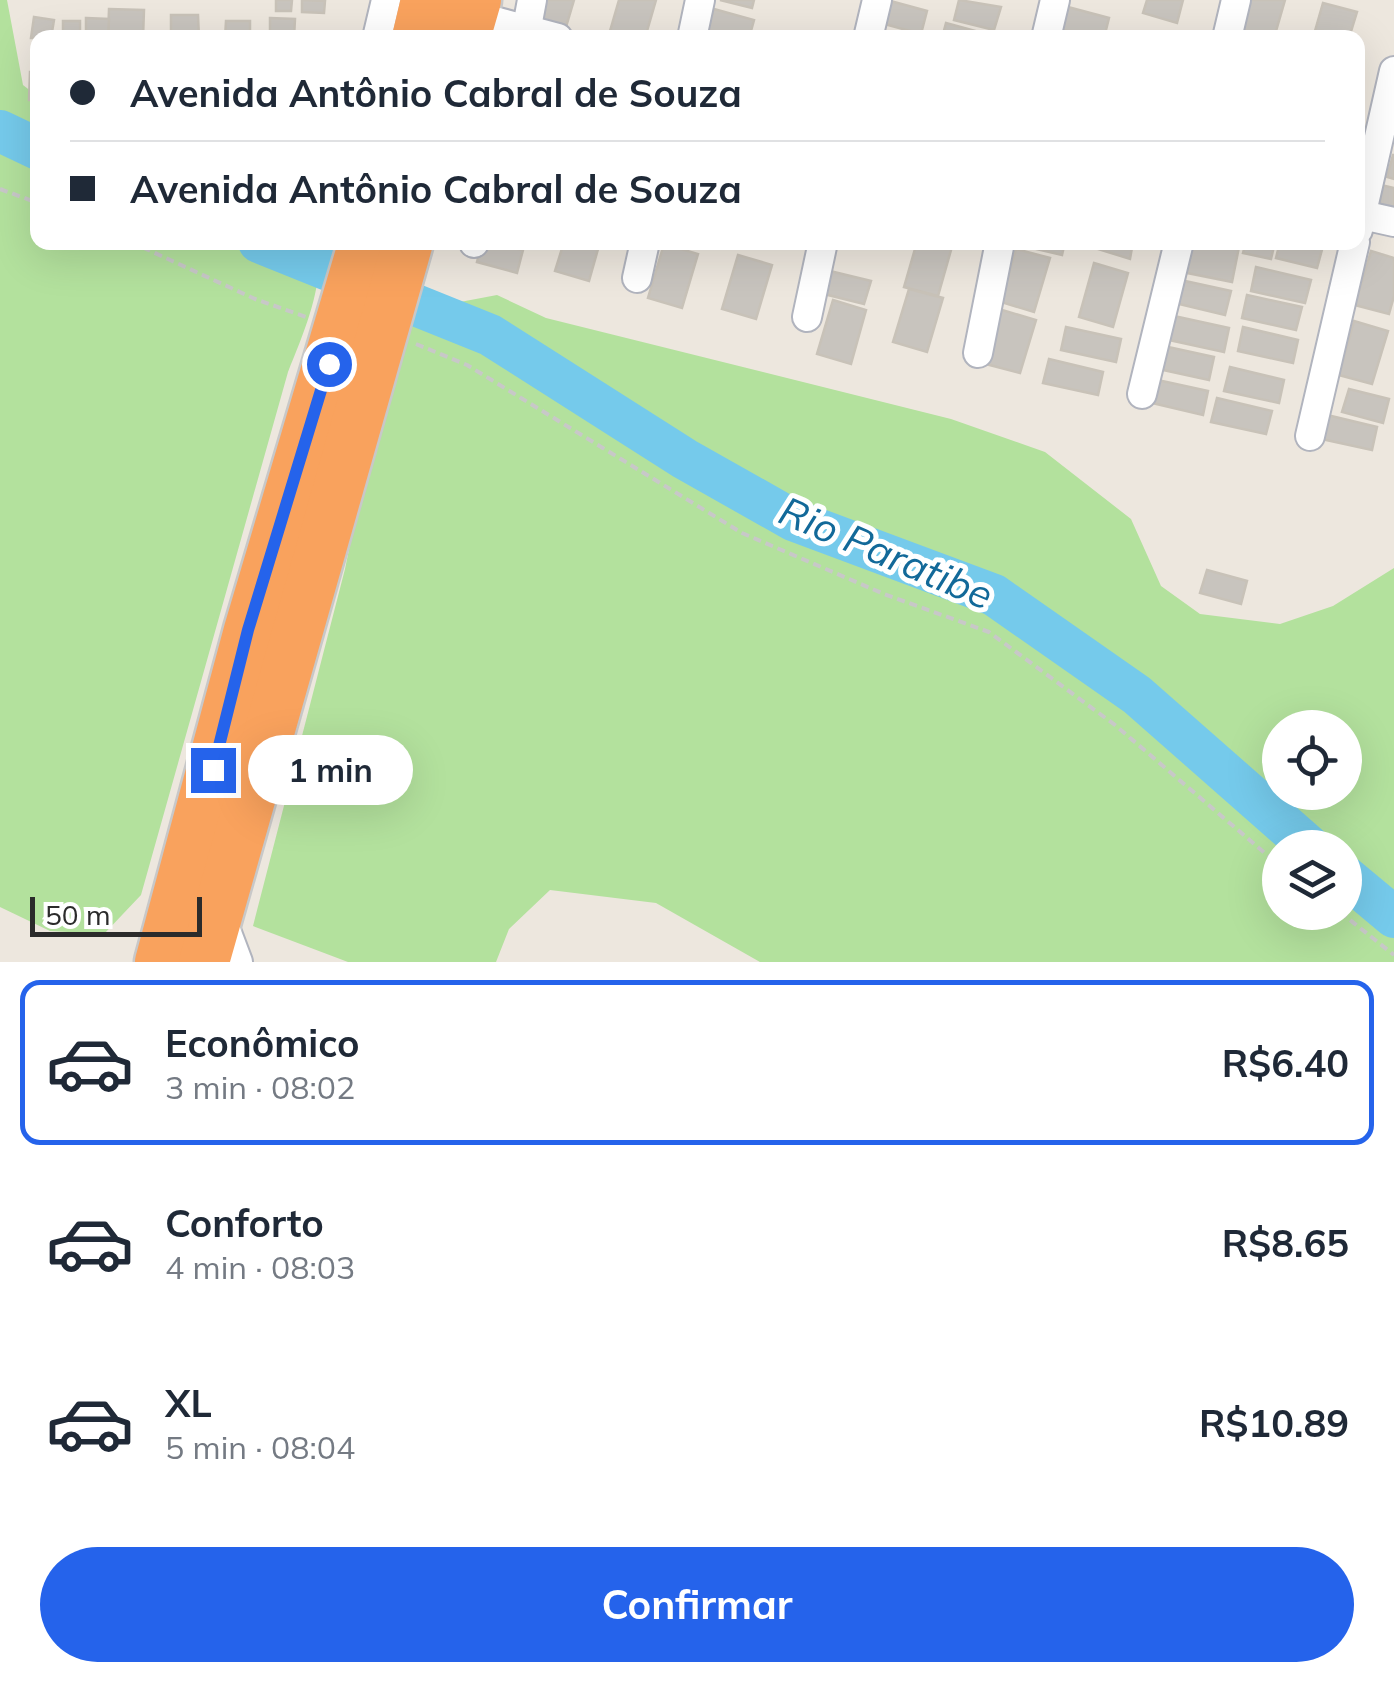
<!DOCTYPE html>
<html lang="pt">
<head>
<meta charset="utf-8">
<style>
  body { margin:0; font-family:Mulish,sans-serif; background:#f6f6f7; color:#1f2937; height:100vh; display:flex; flex-direction:column; font-size:38px; white-space:nowrap }
  * { box-sizing:border-box; margin:0 }
  p { font-size:32px; color:#747a83 }
  .icon { flex:none; width:55px; height:55px; fill:none; stroke:currentColor; stroke-width:2; stroke-linecap:round; stroke-linejoin:round }
  .map { position:relative; height:962px; overflow:hidden }
  .sheet { display:flex; flex-direction:column; background:#fff; flex:1 }
  .sheet>* { flex:none }
  .top-card { position:absolute; left:30px; top:30px; width:1335px; height:220px; border-radius:20px; box-shadow:0 10px 40px #0002; display:grid; align-content:center; height:220px; padding:0 40px; background:#fff }
  .buttons { position:absolute; left:1262px; top:710px; display:grid; gap:20px }
  .buttons a { display:grid; place-items:center; width:100px; height:100px; border-radius:50%; background:#fff; box-shadow:0 10px 40px #0002; font-size:50px }
  .scale { position:absolute; left:30px; bottom:25px; width:172px; box-sizing:border-box; padding-left:10px; border:5px solid #2b2b2b; border-top:0; font-size:28px; line-height:35px; white-space:nowrap; color:#2b2b2b; -webkit-text-stroke:8px #fff; paint-order:stroke }
  .end { position:absolute; width:45px; height:45px; margin:-22px; border:12px solid #2563eb; background:#fff; box-shadow:0 0 0 5px #fff }
  .from { border-radius:50% }
  .bubble { position:absolute; height:70px; border-radius:35px; background:#fff; box-shadow:0 10px 40px #0002; font-size:32px; font-weight:700; line-height:70px; text-align:center }
  .top-card b { display:flex; align-items:center; gap:35px; height:95px; font-size:38px }
  .top-card b+b { border-top:2px solid #e0e1e3 }
  .top-card i { width:25px; height:25px; background:#1f2937 }
  ul { padding:18px 0 0; list-style:none }
  li { display:flex; align-items:center; gap:30px; height:165px; margin:0 20px 15px; padding:0 20px; border:5px solid transparent; border-radius:20px }
  li div { flex:1 }
  li b { display:block; font-size:38px }
  li em { font-style:normal; font-weight:700 }
  li.on { border-color:#2563eb }
  li>.icon { width:90px; height:90px; stroke-width:1.5 }
  .cta { display:flex; gap:20px; margin-top:auto; padding:20px 40px }
  .cta a { flex:1; height:115px; border-radius:60px; background:#2563eb; color:#fff; font-size:40px; font-weight:700; line-height:115px; text-align:center }
  .map>svg:first-child { display:block }
  .green { fill:#b3e19d; fill-rule:evenodd }
  .lines { fill:none; stroke-linecap:round; stroke-linejoin:round }
  .river { stroke:#75caeb; stroke-width:42 }
  .building { fill:#c8c4be; stroke:#c8c2b8; stroke-width:2.5 }
  .street-casing { stroke:#b1b4be; stroke-width:32 }
  .highway-casing { stroke:#c8c8c8; stroke-width:55 }
  .path { stroke:#c8c8c8; stroke-width:4; stroke-dasharray:8 5; stroke-linecap:butt }
  .street { stroke:#fff; stroke-width:28 }
  .highway { stroke:#f9a25d; stroke-width:50 }
  .route { stroke:#2563eb; stroke-width:12 }
  .labels { text-anchor:middle; stroke-width:10; stroke-linejoin:round; paint-order:stroke }
  .water-label { font-size:40px; font-style:italic; fill:#126999; stroke:#fff }
</style>
</head>
<body>
<div class="map">
<svg width="1394" height="962" viewBox="0 0 1394 962">
  <rect width="100%" height="100%" fill="#ede7de"/>
  <!-- green -->
  <g class="green">
    <path d="M0,0h7l16,85 14,11 1,146 281,1c4,45 -14,87 -31,129l-147,523 -37,39 -54,-3 -50,-24z"/>
    <path d="M497,295l49,23 405,101 94,33 86,67 30,67 39,28 80,10 53,-18 61,-38v394h-634l-104,-59 -106,-13 -41,39 -13,33h-148l-95,-36 92,-357 42,-205 36,-55zM1280,728h65v64h-65zM1280,848h65v64h-65z"/>
  </g>
  <g class="lines">
    <!-- river -->
    <g class="river">
      <polyline points="0,131 38,149"/>
      <polyline points="259,242 490,335 685,459 793,520 994,595 1137,695 1311,848"/>
      <polyline points="1345,876 1394,917"/>
    </g>
  </g>
  <!-- building -->
  <g class="building">
    <polygon points="276,0 292,0 291,11 276,11"/>
    <polygon points="302,0 325,1 324,13 302,12"/>
    <polygon points="538,0 574,0 566,27 533,17"/>
    <polygon points="619,0 656,0 645,38 608,38"/>
    <polygon points="720,0 754,0 752,8"/>
    <polygon points="887,0 927,11 921,34 881,23"/>
    <polygon points="959,0 1001,7 994,30 954,20"/>
    <polygon points="1147,0 1183,0 1177,23 1143,13"/>
    <polygon points="1248,0 1285,0 1274,38 1240,30"/>
    <polygon points="1323,3 1357,12 1349,38 1313,38"/>
    <polygon points="1068,7 1109,18 1104,38 1062,30"/>
    <polygon points="109,9 144,10 143,38 108,38"/>
    <polygon points="714,9 754,20 749,38 707,32"/>
    <polygon points="171,15 198,15 199,38 171,38"/>
    <polygon points="34,17 54,20 51,38 31,38"/>
    <polygon points="86,18 109,19 108,38 86,38"/>
    <polygon points="270,18 295,19 294,38 270,38"/>
    <rect x="63" y="21" width="17" height="17"/>
    <polygon points="226,21 250,21 250,38 225,38"/>
    <polygon points="946,23 986,34 985,38 942,38"/>
    <polygon points="30,72 38,72 38,100 29,100"/>
    <polygon points="1393,155 1394,155 1394,179 1387,177"/>
    <polygon points="1381,185 1394,188 1394,213 1375,208"/>
    <polygon points="482,242 523,250 517,273 477,262"/>
    <polygon points="564,242 600,242 589,281 555,271"/>
    <polygon points="917,242 953,243 938,296 904,287"/>
    <polygon points="1007,242 1065,242 1062,255"/>
    <polygon points="1076,242 1133,242 1130,259"/>
    <polygon points="1193,242 1240,242 1232,282 1187,273"/>
    <polygon points="1246,242 1275,242 1271,259 1243,253"/>
    <polygon points="1280,242 1323,246 1317,268 1276,258"/>
    <polygon points="664,244 698,254 682,308 648,298"/>
    <polygon points="1016,249 1050,258 1034,312 1001,302"/>
    <polygon points="1371,251 1394,258 1394,296 1389,314 1355,305"/>
    <polygon points="738,255 772,265 756,319 722,309"/>
    <polygon points="1094,263 1128,273 1113,327 1079,317"/>
    <polygon points="1256,267 1311,280 1305,303 1251,291"/>
    <polygon points="830,271 871,281 864,304 824,294"/>
    <polygon points="1176,279 1231,291 1225,315 1171,302"/>
    <polygon points="909,289 943,298 927,352 893,342"/>
    <polygon points="1247,295 1302,307 1296,330 1242,318"/>
    <polygon points="833,300 866,310 851,364 817,354"/>
    <polygon points="1002,310 1036,320 1020,373 986,364"/>
    <polygon points="1174,316 1229,328 1224,352 1169,340"/>
    <polygon points="1354,321 1388,331 1372,384 1339,375"/>
    <polygon points="1066,327 1121,339 1116,362 1061,350"/>
    <polygon points="1243,327 1298,340 1293,363 1238,351"/>
    <polygon points="1159,345 1214,357 1209,380 1154,368"/>
    <polygon points="1049,359 1103,372 1098,395 1043,383"/>
    <polygon points="1230,367 1284,380 1279,403 1224,391"/>
    <polygon points="1153,379 1208,391 1203,415 1148,402"/>
    <polygon points="1349,389 1389,399 1383,423 1342,412"/>
    <polygon points="1217,398 1272,411 1266,434 1211,422"/>
    <polygon points="1323,414 1377,427 1372,450 1317,438"/>
    <polygon points="1207,570 1247,581 1241,604 1200,593"/>
  </g>
  <g class="lines">
    <!-- street casing -->
    <g class="street-casing">
      <g id="street">
        <polyline points="472,15 558,38"/>
        <polyline points="377,38 386,0"/>
        <polyline points="525,38 532,0"/>
        <polyline points="692,38 700,0"/>
        <polyline points="868,38 877,0"/>
        <polyline points="1046,38 1055,0"/>
        <polyline points="1227,38 1236,0"/>
        <polyline points="1358,214 1394,222"/>
        <polyline points="1358,230 1394,71"/>
        <polyline points="474,243 474,242"/>
        <polyline points="637,278 645,242"/>
        <polyline points="807,317 823,242"/>
        <polyline points="978,353 1000,242"/>
        <polyline points="1142,394 1179,242"/>
        <polyline points="1310,436 1355,242"/>
        <polyline points="221,917 238,962"/>
      </g>
    </g>
    <!-- highway casing -->
    <g class="highway-casing">
      <g id="highway">
        <polyline points="417,38 426,0"/>
        <polyline points="465,38 476,0"/>
        <polyline points="160,962 249,630 364,242"/>
        <polyline points="204,962 408,242"/>
      </g>
    </g>
    <!-- path -->
    <g class="path">
      <polyline points="0,189 38,203"/>
      <polyline points="131,242 255,299 306,317"/>
      <polyline points="416,344 467,365 742,533 884,594 989,632 1115,725 1280,866"/>
      <polyline points="1340,912 1394,955"/>
    </g>
    <!-- street -->
    <use href="#street" class="street"/>
    <!-- highway -->
    <use href="#highway" class="highway"/>
  </g>
  <g class="lines">
    <!-- route -->
    <polyline class="route" points="213,770 248,630 329,364"/>
  </g>
  <g class="labels">
    <!-- water labels -->
    <g class="water-label">
      <text transform="translate(886 553) rotate(23)" y="14">Rio Paratibe</text>
    </g>
  </g>
</svg>
<div class="buttons">
<a><svg class="icon" aria-label="locate" viewBox="0 0 24 24"><circle cx="12" cy="12" r="6"/><path d="M12 2v4M12 18v4M2 12h4M18 12h4"/></svg></a>
<a><svg class="icon" aria-label="layers" viewBox="0 0 24 24"><path d="M12 4l9 5-9 5-9-5zM3 14l9 5 9-5"/></svg></a>
</div>
<div class="scale">50 m</div>
<i class="end from" style="left:329px;top:364px"></i>
<i class="end" style="left:213px;top:770px"></i>
<div class="bubble" style="left:248px;top:735px;width:165px">1 min</div>
<div class="top-card">
<b><i class="from"></i>Avenida Antônio Cabral de Souza</b>
<b><i></i>Avenida Antônio Cabral de Souza</b>
</div>
</div>
<section class="sheet">
<ul>
<li class="on"><svg class="icon" aria-label="car" viewBox="0 0 24 24"><path d="M5 17H2v-5l4-1 3-4h7l3 4 3 1v5h-3M9 17h6M6 11h13"/><circle cx="7" cy="17" r="2"/><circle cx="17" cy="17" r="2"/></svg><div><b>Econômico</b><p>3 min · 08:02</p></div><em>R$6.40</em></li>
<li><svg class="icon" aria-label="car" viewBox="0 0 24 24"><path d="M5 17H2v-5l4-1 3-4h7l3 4 3 1v5h-3M9 17h6M6 11h13"/><circle cx="7" cy="17" r="2"/><circle cx="17" cy="17" r="2"/></svg><div><b>Conforto</b><p>4 min · 08:03</p></div><em>R$8.65</em></li>
<li><svg class="icon" aria-label="car" viewBox="0 0 24 24"><path d="M5 17H2v-5l4-1 3-4h7l3 4 3 1v5h-3M9 17h6M6 11h13"/><circle cx="7" cy="17" r="2"/><circle cx="17" cy="17" r="2"/></svg><div><b>XL</b><p>5 min · 08:04</p></div><em>R$10.89</em></li>
</ul>
<div class="cta"><a>Confirmar</a></div>
</section>
</body>
</html>
